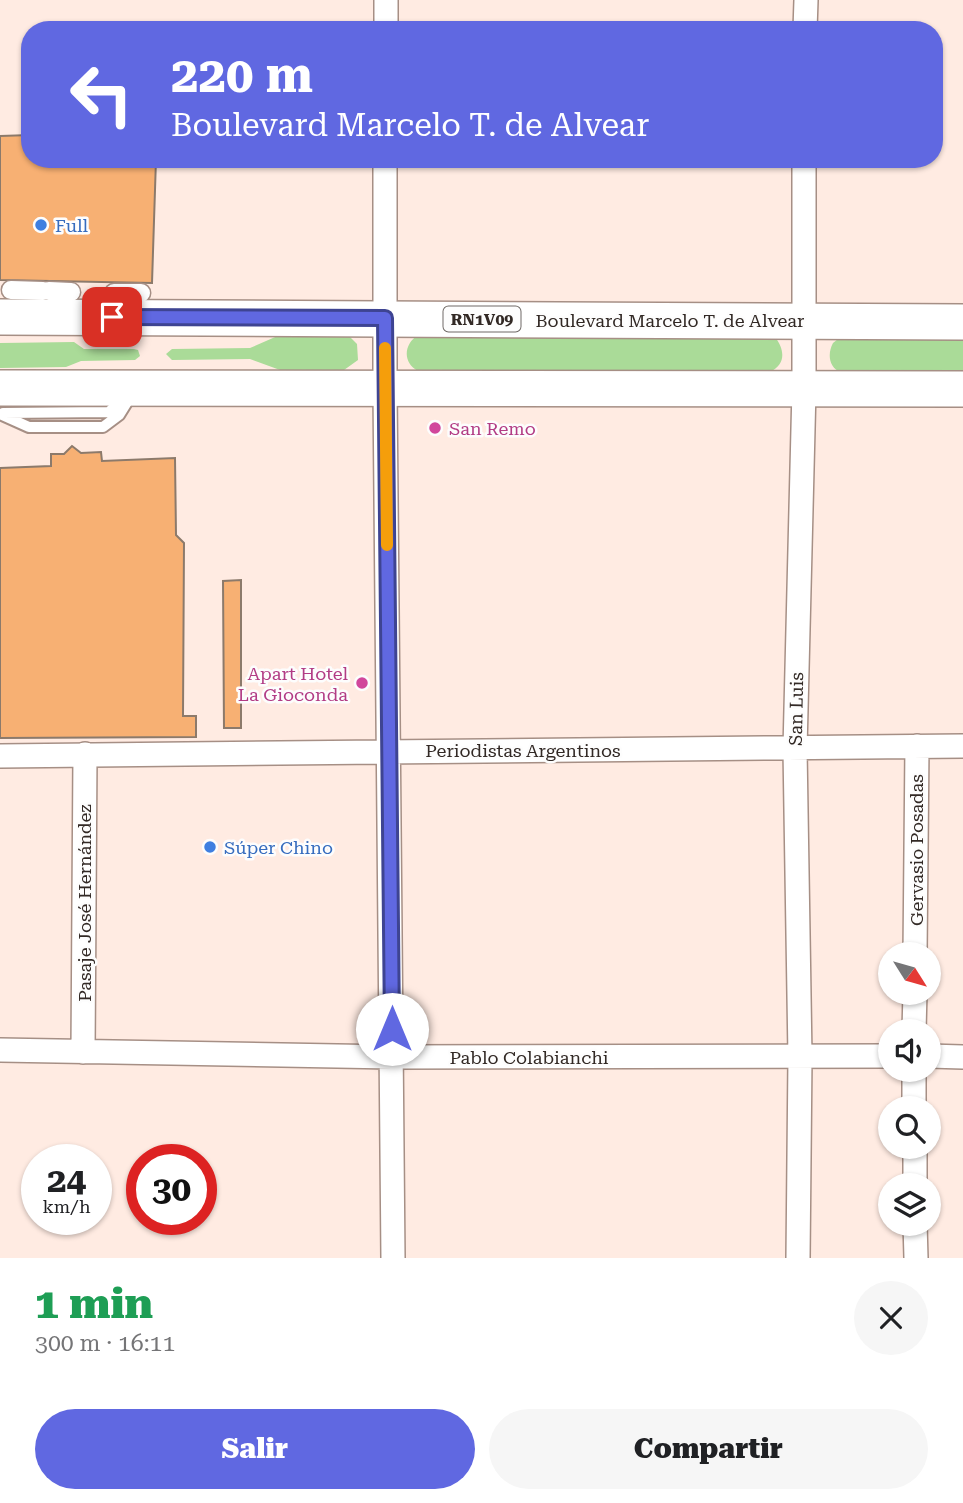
<!DOCTYPE html>
<html lang="es">
<head>
<meta charset="utf-8">
<style>
	body { margin:0; font-family:"Roboto Serif",serif; background:#f6f6f6; color:#202124; height:100vh; display:flex; flex-direction:column; font-size:26px; white-space:nowrap }
	* { box-sizing:border-box; margin:0 }
	p { font-size:23px; color:#757577 }
	.icon { flex:none; width:38px; height:38px; fill:none; stroke:currentColor; stroke-width:2; stroke-linecap:round; stroke-linejoin:round }
	.map { position:relative; height:1258px; overflow:hidden }
	.panel { display:flex; flex-direction:column; background:#fff; flex:1 }
	.panel>* { flex:none }
	.hud { position:absolute; left:21px; top:21px; width:922px; height:147px; border-radius:28px; box-shadow:0 2px 5px #0004; background:#6068e1; color:#fff; overflow:hidden }
	.needle { width:46px; rotate:127deg }
	.buttons { position:absolute; left:878px; top:942px; display:grid; gap:14px }
	.buttons a { display:grid; place-items:center; width:63px; height:63px; border-radius:50%; background:#fff; box-shadow:0 2px 5px #0004; font-size:35px }
	.speed { position:absolute; left:21px; top:1144px; display:flex; gap:14px; font-size:35px; font-weight:700; text-align:center }
	.speed>* { display:grid; place-content:center; width:91px; height:91px; border-radius:50%; background:#fff; box-shadow:0 2px 5px #0004; line-height:1 }
	.speed small { font-size:18px; font-weight:400 }
	.speed .limit { border:10px solid #d22; background:#fff; color:#111 }
	.pin { position:absolute; display:grid; place-items:center; width:60px; height:60px; color:#fff; margin:-30px; border-radius:14px; box-shadow:0 4px 10px #0006 }
	.me { position:absolute; width:77px; margin:-38px; rotate:0deg; stroke-linejoin:round; filter:drop-shadow(0 0 5px #0008) }
	.turn { display:flex; align-items:center; gap:24px; height:147px; padding:0 35px; font-size:32px }
	.turn .icon { width:91px; height:91px; stroke-width:2.5 }
	.turn b { display:block; font-size:49px; line-height:60px }
	.round { display:grid; place-items:center; flex:none; width:74px; height:74px; border-radius:37px; background:#f6f6f6 }
	.summary { display:flex; align-items:center; justify-content:space-between; height:119px; padding:0 35px }
	h1 { font-size:42px; font-weight:800; line-height:52px; color:#1e9e55 }
	.button { display:flex; gap:14px; margin-top:auto; padding:14px 35px }
	.button a { flex:1; height:80px; border-radius:42px; background:#6068e1; color:#fff; font-size:28px; font-weight:800; line-height:80px; text-align:center }
	.button a+a { background:#f6f6f6; color:#202124 }
	.map>svg:first-child { display:block }
	.green { fill:#aadb98 }
	.building { fill:#f7b073; stroke:#8c7a6b; stroke-width:2 }
	.lines { fill:none; stroke-linecap:round; stroke-linejoin:round }
	.service-casing { stroke:#a68f85; stroke-width:14 }
	.pedestrian-casing { stroke:#a68f85; stroke-width:21 }
	.minor-casing { stroke:#a68f85; stroke-width:26 }
	.primary-casing { stroke:#a68f85; stroke-width:38 }
	.service { stroke:#fff; stroke-width:10 }
	.pedestrian { stroke:#fff; stroke-width:18 }
	.minor { stroke:#fff; stroke-width:23 }
	.primary { stroke:#fff; stroke-width:35 }
	.route-casing { stroke:#3e4492; stroke-width:18 }
	.route { stroke:#6068e1; stroke-width:12 }
	.slow { stroke:#f59e0b; stroke-width:12 }
	.shop-dot { fill:#3f7fe0; stroke:#fdfdfd; stroke-width:2.5 }
	.hotel-dot { fill:#d1479c; stroke:#fdfdfd; stroke-width:2.5 }
	.labels { text-anchor:middle; dominant-baseline:central; stroke-width:5; stroke-linejoin:round; paint-order:stroke }
	.shield { fill:#fdfdfd; stroke:#6f6966; stroke-width:2 }
	.shield-label { font-size:16px; font-weight:bold; fill:#322925 }
	.shop-label { font-size:18px; fill:#366cbe; stroke:#fdfdfd; text-anchor:start }
	.street-label { font-size:18px; fill:#322925; stroke:#fdfdfd }
	.hotel-label { font-size:18px; fill:#b23c85; stroke:#fdfdfd; text-anchor:start }
</style>
</head>
<body>
<div class="map">
<svg width="963" height="1258" viewBox="0 0 963 1258">
	<rect width="100%" height="100%" fill="#ffebe2"/>
	<path class="green" d="M 282,334 L 349,336 L 357,344 L 358,360 L 344,370 L 280,370 L 250,359 L 172,360 L 166,354 L 172,349 L 250,348 Z
		M 418,335 L 775,337 C 785,350 786,364 770,372 L 418,371 C 402,362 404,344 418,335 Z
		M 843,335 L 963,336 L 963,373 L 841,372 C 829,368 827,354 833,343 Z
		M 74,342 L 84,349 L 134,349 L 138,350 L 140,356 L 135,360 L 81,361 L 66,367 L 0,368 L 0,343 Z"/>
	<path class="building" d="M 30,135 L 30,159 L 156,159 L 152,283 L 0,280 L 0,136 Z
		M 72,446 L 81,453 L 101,452 L 102,461 L 175,458 L 176,535 L 184,543 L 183,716 L 196,716 L 196,737 L 0,738 L 0,468 L 51,466 L 51,454 L 64,454 Z
		M 241,580 L 241,728 L 224,728 L 223,581 Z"/>
	<g class="lines">
		<g class="service-casing">
			<path id="service" d="M 3,413 L 109,412 L 125,397
				M 0,414 L 29,427 L 103,427 L 119,415 L 132,394"/>
		</g>
		<g class="pedestrian-casing">
			<path id="pedestrian" d="M 11,290 L 43,291
				M 49,291 L 71,292
				M 114,293 L 141,293"/>
		</g>
		<g class="minor-casing">
			<path id="minor" d="M 386,30 L 386,0
				M 805,30 L 806,0
				M 385,159 L 385,389 L 393,1258
				M 0,756 L 963,746
				M 915,954 L 917,746
				M 914,1031 L 915,992
				M 0,1050 L 392,1057 L 891,1056
				M 83,1052 L 85,754
				M 929,1056 L 963,1057
				M 914,1069 L 914,1108
				M 915,1146 L 915,1185
				M 915,1223 L 916,1258
				M 798,1258 L 800,1057 L 795,749 L 804,389 L 804,159"/>
		</g>
		<g class="primary-casing">
			<path id="primary" d="M 0,317 L 963,322
				M 0,388 L 963,389"/>
		</g>
		<use href="#service" class="service"/>
		<use href="#pedestrian" class="pedestrian"/>
		<use href="#minor" class="minor"/>
		<use href="#primary" class="primary"/>
	</g>
	<g class="lines">
		<g class="route-casing">
			<path id="route" d="M 112,317 L 385,318 L 392,1029"/>
		</g>
		<use href="#route" class="route"/>
		<path class="slow" d="M 385,348 L 387,545"/>
	</g>
	<g class="shop-dot">
		<circle cx="41" cy="225" r="7"/>
		<circle cx="210" cy="847" r="7"/>
	</g>
	<g class="hotel-dot">
		<circle cx="435" cy="428" r="7"/>
		<circle cx="362" cy="683" r="7"/>
	</g>
	<g class="labels">
		<rect class="shield" x="443.5" y="306.5" width="77" height="25" rx="5"/>
		<g class="shield-label">
			<text x="482" y="319">RN1V09</text>
		</g>
		<g class="shop-label">
			<text x="55" y="225">Full</text>
			<text x="224" y="847">Súper Chino</text>
		</g>
		<g class="street-label">
			<text x="670" y="320">Boulevard Marcelo T. de Alvear</text>
			<text transform="translate(796 709) rotate(-89)">San Luis</text>
			<text x="523" y="750">Periodistas Argentinos</text>
			<text transform="translate(916 850) rotate(-90)">Gervasio Posadas</text>
			<text transform="translate(84 903) rotate(-90)">Pasaje José Hernández</text>
			<text x="529" y="1057">Pablo Colabianchi</text>
		</g>
		<g class="hotel-label">
			<text x="449" y="428">San Remo</text>
			<text x="348" y="673" text-anchor="end">Apart Hotel<tspan x="348" dy="21">La Gioconda</tspan></text>
		</g>
	</g>
</svg>
<div class="buttons">
<a><svg class="needle" viewBox="-14 -14 28 28"><path d="M0-13l5 13h-10z" fill="#e53935"/><path d="M0 13l5-13h-10z" fill="#757577"/></svg></a>
<a><svg class="icon" aria-label="sound" viewBox="0 0 24 24"><path d="M4 9h4l5-4v14l-5-4H4zM17 9q2 3 0 6"/></svg></a>
<a><svg class="icon" aria-label="search" viewBox="0 0 24 24"><circle cx="10" cy="10" r="6"/><path d="M15 15l6 6"/></svg></a>
<a><svg class="icon" aria-label="layers" viewBox="0 0 24 24"><path d="M12 4l9 5-9 5-9-5zM3 14l9 5 9-5"/></svg></a>
</div>
<div class="speed"><div>24<small>km/h</small></div><div class="limit">30</div></div>
<div class="pin" style="left:112px;top:317px;background:#d93025"><svg class="icon" aria-label="arrive" viewBox="0 0 24 24"><path d="M6 21V4h12l-3 4 3 4H6"/></svg></div>
<svg class="me" style="left:392px;top:1029px" viewBox="-20 -20 40 40"><circle r="19" fill="#fff"/><path d="M0-13L10 11 0 6-10 11z" fill="#6068e1"/></svg>
<div class="hud">
<div class="turn"><svg class="icon" aria-label="left" viewBox="0 0 24 24"><path d="M17 20v-9H6M10 6l-5 5 5 5"/></svg><div><b>220 m</b>Boulevard Marcelo T. de Alvear</div></div>
</div>
</div>
<section class="panel">
<div class="summary"><div><h1>1 min</h1><p>300 m · 16:11</p></div><a class="round"><svg class="icon" aria-label="close" viewBox="0 0 24 24"><path d="M6 6l12 12M18 6L6 18"/></svg></a></div>
<div class="button"><a>Salir</a><a>Compartir</a></div>
</section>
</body>
</html>
